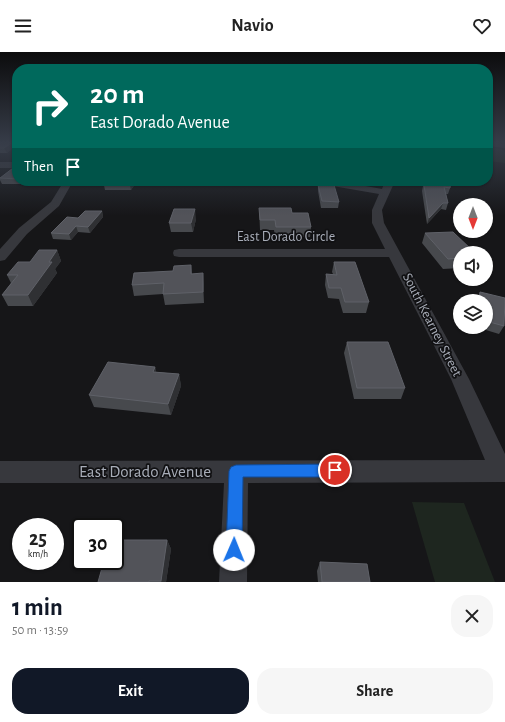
<!DOCTYPE html>
<html lang="en">
<head>
<meta charset="utf-8">
<style>
	body { margin:0; font-family:"Alegreya Sans",sans-serif; background:#f6f6f6; color:#222; height:100vh; display:flex; flex-direction:column; font-size:15px; white-space:nowrap }
	* { box-sizing:border-box; margin:0 }
	p { font-size:13px; color:#767676 }
	.icon { flex:none; width:22px; height:22px; fill:none; stroke:currentColor; stroke-width:2; stroke-linecap:round; stroke-linejoin:round }
	.map { position:relative; height:530px; overflow:hidden }
	.panel { display:flex; flex-direction:column; background:#fff; flex:1 }
	.panel>* { flex:none }
	.hud { position:absolute; left:12px; top:12px; width:481px; height:122px; border-radius:16px; box-shadow:0 1px 3px #0004; background:#00695c; color:#fff; overflow:hidden }
	.needle { width:26px; rotate:180deg }
	.fabs { position:absolute; left:453px; top:146px; display:grid; gap:8px }
	.fabs a { display:grid; place-items:center; width:40px; height:40px; border-radius:50%; background:#fff; box-shadow:0 1px 3px #0004; font-size:20px }
	.speed { position:absolute; left:12px; top:466px; display:flex; gap:8px; font-size:20px; font-weight:700; text-align:center }
	.speed>* { display:grid; place-content:center; width:52px; height:52px; border-radius:50%; background:#fff; box-shadow:0 1px 3px #0004; line-height:1 }
	.speed small { font-size:10px; font-weight:400 }
	.speed .limit { border:2px solid #111; border-radius:6px; background:#fff; color:#111 }
	.pin { position:absolute; display:grid; place-items:center; width:34px; height:34px; color:#fff; margin:-17px; border:2px solid #fff; border-radius:50%; box-shadow:0 1px 4px #0007 }
	.me { position:absolute; width:44px; margin:-22px; rotate:1deg; stroke-linejoin:round; filter:drop-shadow(0 0 3px #0008) }
	.turn { display:flex; align-items:center; gap:14px; height:84px; padding:0 12px; font-size:18px }
	.turn .icon { width:52px; height:52px; stroke-width:2.5 }
	.turn b { display:block; font-size:28px; line-height:34px }
	.then { display:flex; align-items:center; height:38px; padding:0 12px; background:#0003; gap:8px; font-size:15px }
	.round { display:grid; place-items:center; flex:none; width:42px; height:42px; border-radius:16px; background:#f6f6f6 }
	.summary { display:flex; align-items:center; justify-content:space-between; height:68px; padding:0 12px }
	h1 { font-size:24px; font-weight:700; line-height:30px; color:#111827 }
	.action { display:flex; gap:8px; margin-top:auto; padding:8px 12px }
	.action a { flex:1; height:46px; border-radius:16px; background:#111827; color:#fff; font-size:16px; font-weight:700; line-height:46px; text-align:center }
	.action a+a { background:#f6f6f6; color:#222 }
	header { display:flex; justify-content:space-between; align-items:center; height:52px; padding:0 12px; background:#fff; font-size:18px; font-weight:700 }
	.map>svg:first-child { display:block }
	.green { fill:#1e261f }
	.lines { fill:none; stroke-linecap:round; stroke-linejoin:round }
	.minor { fill:#37383d; fill-rule:evenodd }
	.wall { fill:#47494d }
	.shaded-wall { fill:#2f3033 }
	.building { fill:#525359; stroke:#5f6168 }
	.route { fill:#1a73e8; stroke:#114b97 }
	.labels { text-anchor:middle; dominant-baseline:central; stroke-width:3.5; stroke-linejoin:round; paint-order:stroke }
	.street-label { font-size:14px; fill:#a8adb8; stroke:#111113 }
	.near-street-label { font-size:17px; fill:#a8adb8; stroke:#111113 }
</style>
</head>
<body>
<header><svg class="icon" aria-label="menu" viewBox="0 0 24 24"><path d="M4 6h16M4 12h16M4 18h16"/></svg>Navio<svg class="icon" aria-label="heart" viewBox="0 0 24 24"><path d="M12 20l-8-8c-3-5 5-10 8-4 3-6 11-1 8 4z"/></svg></header>
<div class="map">
<svg width="505" height="530" viewBox="0 0 505 530">
	<rect width="100%" height="100%" fill="#161618"/>
	<path class="green" d="M 488,95 L 502,97 L 505,101 L 505,111 L 488,109 Z
		M 412,450 L 464,451 L 495,530 L 435,530 Z"/>
	<g class="lines">
		<path class="minor" d="M 488,90 L 505,92 L 505,96 L 488,94 Z
			M 0,110 L 17,110 L 17,116 L 0,116 Z
			M 64,129 L 70,129 L 72,131 L 59,154 L 27,182 L 5,208 L 0,209 L 0,197 L 19,176 L 51,150 Z
			M 316,129 L 338,129 L 382,137 L 385,129 L 395,129 L 382,158 L 384,171 L 469,327 L 505,402 L 505,430 L 248,431 L 247,530 L 219,530 L 224,431 L 0,431 L 0,409 L 485,408 L 451,327 L 389,205 L 179,205 L 174,204 L 173,201 L 174,198 L 179,197 L 385,197 L 372,171 L 372,158 L 379,142 L 321,132 Z"/>
	</g>
	<path class="wall" d="M 0,90 L 17,90 L 7,101 L 0,101 Z
		M 17,113 L 17,129 L 24,129 L 21,132 L 2,132 L 0,128 L 0,126 Z
		M 103,129 L 137,129 L 131,138 L 105,138 Z
		M 424,129 L 451,129 L 450,136 L 448,142 L 446,142 L 448,151 L 446,158 L 441,157 L 427,172 L 422,139 Z
		M 318,133 L 339,150 L 338,156 L 321,156 L 318,139 Z
		M 259,156 L 292,161 L 311,175 L 310,185 L 275,185 L 274,178 L 260,178 Z
		M 102,159 L 103,165 L 90,181 L 78,180 L 71,188 L 53,187 L 51,181 L 78,166 Z
		M 196,167 L 193,180 L 171,180 L 169,171 Z
		M 425,181 L 474,200 L 473,201 L 460,201 L 460,216 L 443,217 L 422,191 Z
		M 57,198 L 61,209 L 55,217 L 57,221 L 33,254 L 8,254 L 2,243 L 11,231 L 7,223 L 30,210 Z
		M 334,210 L 369,250 L 366,261 L 343,261 L 339,247 L 328,246 L 325,233 L 326,222 L 333,222 L 332,220 Z
		M 191,213 L 192,222 L 204,232 L 204,251 L 165,253 L 163,242 L 134,244 L 132,233 Z
		M 480,240 L 504,274 L 499,282 L 476,275 L 486,275 L 486,249 L 476,249 Z
		M 347,290 L 405,336 L 401,347 L 354,347 L 344,301 Z
		M 155,315 L 156,320 L 179,322 L 181,334 L 171,363 L 94,355 L 89,343 Z
		M 167,488 L 171,497 L 166,530 L 98,530 Z
		M 320,510 L 370,530 L 318,530 L 317,519 Z"/>
	<path class="shaded-wall" d="M 13,90 L 17,90 L 17,93 L 7,101 L 4,96 Z
		M 19,129 L 24,129 L 21,132 Z
		M 129,129 L 137,129 L 131,138 Z
		M 443,151 L 441,157 L 427,172 L 429,166 Z
		M 195,157 L 196,167 L 193,180 L 191,171 Z
		M 102,159 L 103,165 L 90,181 L 88,175 Z
		M 76,174 L 78,180 L 71,188 L 69,182 Z
		M 57,198 L 61,209 L 55,217 L 57,221 L 33,254 L 28,243 L 49,210 Z
		M 203,221 L 204,232 L 204,251 L 203,240 Z
		M 155,315 L 158,326 L 153,320 Z
		M 179,322 L 181,334 L 171,363 L 168,352 Z
		M 167,488 L 171,497 L 166,530 L 162,530 L 161,529 Z"/>
	<path class="building" d="M 0,90 L 13,90 L 4,96 L 0,96 Z
		M 17,113 L 17,127 L 0,126 Z
		M 425,129 L 451,129 L 450,136 L 444,135 L 448,151 L 443,151 L 429,166 L 424,133 Z
		M 318,133 L 334,133 L 339,150 L 322,149 Z
		M 259,156 L 291,156 L 292,161 L 308,161 L 311,175 L 276,175 L 275,168 L 260,168 Z
		M 174,157 L 195,157 L 191,171 L 169,171 Z
		M 85,159 L 102,159 L 88,175 L 76,174 L 69,182 L 51,181 L 67,165 L 78,166 Z
		M 453,180 L 474,200 L 460,201 L 460,206 L 448,207 L 425,181 Z
		M 39,198 L 57,198 L 49,210 L 52,210 L 28,243 L 2,243 L 18,223 L 7,223 L 18,210 L 30,210 Z
		M 334,210 L 355,210 L 369,250 L 345,250 L 341,236 L 329,236 L 326,222 L 337,223 Z
		M 191,213 L 191,222 L 203,221 L 203,240 L 163,242 L 164,231 L 132,233 L 134,221 L 173,219 L 174,214 Z
		M 480,240 L 505,246 L 504,274 L 486,269 L 486,249 L 479,249 Z
		M 347,290 L 388,290 L 405,336 L 357,336 Z
		M 108,310 L 155,315 L 153,320 L 179,322 L 168,352 L 89,343 Z
		M 115,488 L 167,488 L 161,529 L 149,529 L 149,530 L 98,530 L 104,509 L 115,509 Z
		M 320,510 L 367,512 L 370,530 L 322,530 Z"/>
	<linearGradient id="sky" x2="0" y2="1"><stop stop-color="#0c0c0d"/><stop offset="0.55" stop-color="#363c48"/><stop offset="1" stop-color="#363c48" stop-opacity="0"/></linearGradient>
	<rect width="505" height="164" fill="url(#sky)"/>
	<path class="route" d="M 335,412 L 340,414 L 342,418 L 340,423 L 335,425 L 243,425 L 242,498 L 240,504 L 234,506 L 229,504 L 226,498 L 229,419 L 231,415 L 236,413 Z"/>
	<g class="labels">
		<g class="street-label">
			<text x="286" y="185">East Dorado Circle</text>
			<text transform="translate(432 273) rotate(63)">South Kearney Street</text>
		</g>
		<g class="near-street-label">
			<text x="145" y="419">East Dorado Avenue</text>
		</g>
	</g>
</svg>
<div class="fabs">
<a><svg class="needle" viewBox="-14 -14 28 28"><path d="M0-13l5 13h-10z" fill="#e53935"/><path d="M0 13l5-13h-10z" fill="#767676"/></svg></a>
<a><svg class="icon" aria-label="sound" viewBox="0 0 24 24"><path d="M4 9h4l5-4v14l-5-4H4zM17 9q2 3 0 6"/></svg></a>
<a><svg class="icon" aria-label="layers" viewBox="0 0 24 24"><path d="M12 4l9 5-9 5-9-5zM3 14l9 5 9-5"/></svg></a>
</div>
<div class="speed"><div>25<small>km/h</small></div><div class="limit">30</div></div>
<div class="pin" style="left:335px;top:418px;background:#d93025"><svg class="icon" aria-label="arrive" viewBox="0 0 24 24"><path d="M6 21V4h12l-3 4 3 4H6"/></svg></div>
<svg class="me" style="left:234px;top:498px" viewBox="-20 -20 40 40"><circle r="19" fill="#fff"/><path d="M0-13L10 11 0 6-10 11z" fill="#1a73e8"/></svg>
<div class="hud">
<div class="turn"><svg class="icon" aria-label="right" viewBox="0 0 24 24"><path d="M7 20v-9h11M14 6l5 5-5 5"/></svg><div><b>20 m</b>East Dorado Avenue</div></div>
<div class="then">Then<svg class="icon" aria-label="arrive" viewBox="0 0 24 24"><path d="M6 21V4h12l-3 4 3 4H6"/></svg></div>
</div>
</div>
<section class="panel">
<div class="summary"><div><h1>1 min</h1><p>50 m · 13:59</p></div><a class="round"><svg class="icon" aria-label="close" viewBox="0 0 24 24"><path d="M6 6l12 12M18 6L6 18"/></svg></a></div>
<div class="action"><a>Exit</a><a>Share</a></div>
</section>
</body>
</html>
